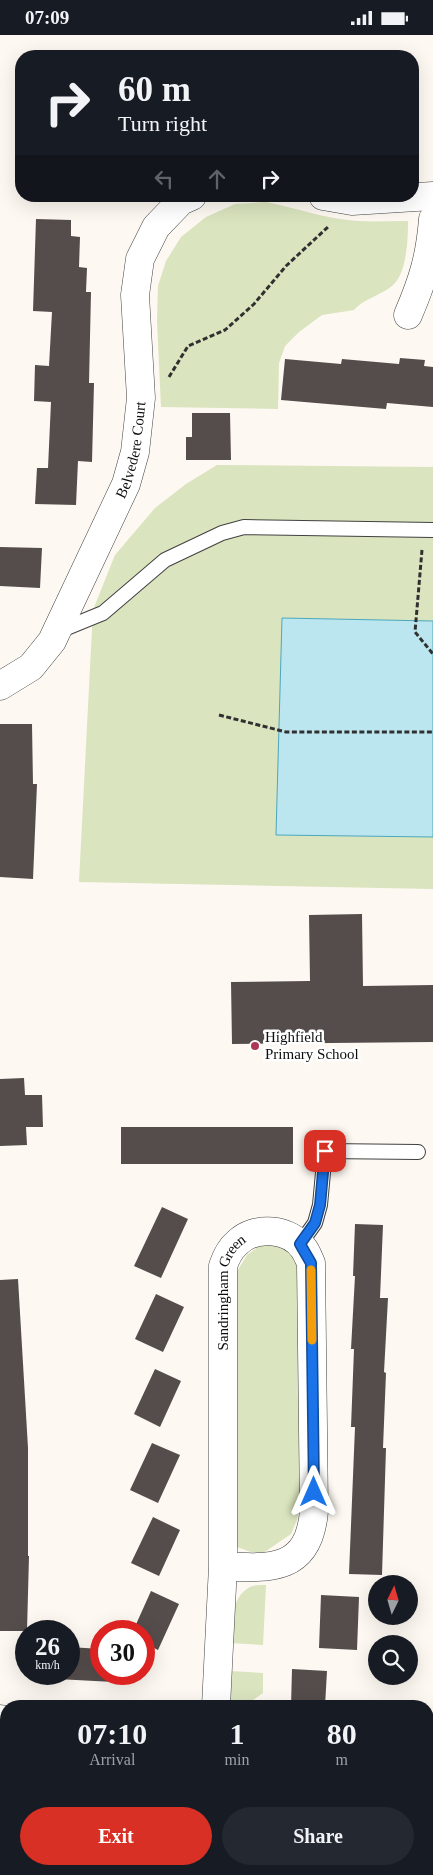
<!DOCTYPE html>
<html lang="en">
<head>
<meta charset="utf-8">
<style>
	body { margin:0; font-family:Georgia,serif; background:#242831; color:#f1f3f6; height:100vh; display:flex; flex-direction:column; font-size:19px; white-space:nowrap }
	* { box-sizing:border-box; margin:0 }
	p { font-size:16px; color:#9ea1a6 }
	.icon { flex:none; width:28px; height:28px; fill:none; stroke:currentColor; stroke-width:2; stroke-linecap:round; stroke-linejoin:round }
	.map { position:relative; flex:1; overflow:hidden }
	.details { position:absolute; left:0px; top:1665px; width:434px; height:175px; display:flex; flex-direction:column; background:#171b24; border-radius:20px 20px 0 0; box-shadow:0 5px 20px #0002 }
	.details>* { flex:none }
	.banner { position:absolute; left:15px; top:15px; width:404px; height:152px; border-radius:20px; box-shadow:0 5px 20px #0002; background:#171b24; color:#f1f3f6; overflow:hidden }
	.needle { width:32px; rotate:5deg }
	.controls { position:absolute; left:368px; top:1540px; display:grid; gap:10px }
	.controls a { display:grid; place-items:center; width:50px; height:50px; border-radius:50%; background:#171b24; box-shadow:0 5px 20px #0002; font-size:25px }
	.speed { position:absolute; left:15px; top:1585px; display:flex; gap:10px; font-size:25px; font-weight:700; text-align:center }
	.speed>* { display:grid; place-content:center; width:65px; height:65px; border-radius:50%; background:#171b24; box-shadow:0 5px 20px #0002; line-height:1 }
	.speed small { font-size:12px; font-weight:400 }
	.speed .limit { border:8px solid #d22; background:#fff; color:#111 }
	.pin { position:absolute; display:grid; place-items:center; width:42px; height:42px; color:#fff; margin:-21px; border-radius:10px; box-shadow:0 2px 8px #0006 }
	.me { position:absolute; width:55px; margin:-28px; rotate:0deg; stroke-linejoin:round; filter:drop-shadow(0 0 4px #0008) }
	.turn { display:flex; align-items:center; gap:18px; height:105px; padding:0 20px; font-size:22px }
	.turn .icon { width:65px; height:65px; stroke-width:2.5 }
	.turn b { display:block; font-size:35px; line-height:42px }
	.lanes { display:flex; align-items:center; height:48px; padding:0 20px; background:#0003; justify-content:center; gap:25px; direction:ltr }
	.lanes .off { opacity:.35 }
	.eta { display:flex; justify-content:space-evenly; align-items:center; height:85px; text-align:center }
	.eta b { font-size:30px; font-weight:600; line-height:35px }
	.button { display:flex; gap:10px; margin-top:auto; padding:10px 20px }
	.button a { flex:1; height:58px; border-radius:30px; background:#d93025; color:#fff; font-size:20px; font-weight:600; line-height:58px; text-align:center }
	.button a+a { background:#242831; color:#f1f3f6 }
	.status { display:flex; justify-content:space-between; align-items:center; height:35px; padding:0 25px; background:#171b24; direction:ltr }
	.status svg { height:14px; fill:currentColor }
	.map>svg:first-child { display:block }
	.green { fill:#dae4be }
	.water { fill:#bbe6ef; stroke:#4ca7bd }
	.building { fill:#554d4c }
	.lines { fill:none; stroke-linecap:round; stroke-linejoin:round }
	.service-casing { stroke:#414141; stroke-width:16 }
	.minor-casing { stroke:#414141; stroke-width:29 }
	.path { stroke:#303030; stroke-width:3; stroke-dasharray:5 2.5; stroke-linecap:butt }
	.service { stroke:#fff; stroke-width:14 }
	.minor { stroke:#fff; stroke-width:28 }
	.route-casing { stroke:#114b97; stroke-width:12 }
	.route { stroke:#1a73e8; stroke-width:9 }
	.slow { stroke:#f59e0b; stroke-width:9 }
	.poi-dot { fill:#ad3755; stroke:#fff; stroke-width:2 }
	.labels { text-anchor:middle; dominant-baseline:central; stroke-width:5; stroke-linejoin:round; paint-order:stroke }
	.street-label { font-size:15px; fill:#0e0e0e; stroke:#fff }
	.poi-label { font-size:15px; fill:#0e0e0e; stroke:#fff; text-anchor:start }
</style>
</head>
<body>
<div class="status"><b>07:09</b><svg viewBox="0 0 49 12"><path d="M0 12V9h3v3zM5 12V6h3v6zM10 12V3h3v9zM15 12V0h3v12zM26 1h20v11H26zM47 4h2v5h-2z"/></svg></div>
<div class="map">
<svg width="433" height="1840" viewBox="0 0 433 1840">
	<rect width="100%" height="100%" fill="#fdf8f1"/>
	<path class="green" d="M 266,167 C 296,173 326,184 357,186 C 374,187 391,186 408,186 C 408,203 407,238 393,250 C 381,261 364,263 354,275 L 322,280 L 299,297 L 285,311 L 279,328 L 278,374 L 161,372 L 157,286 L 158,251 L 166,226 L 181,202 L 206,182 L 235,169 Z
		M 217,430 L 433,432 L 433,854 L 79,847 L 93,575 L 115,520 L 155,473 L 186,449 Z
		M 261,1210 C 275,1210 294,1212 299,1227 C 300,1231 301,1237 302,1242 L 300,1465 L 297,1485 L 291,1499 L 263,1518 L 251,1517 L 237,1512 L 234,1498 L 233,1243 L 247,1220 Z
		M 266,1550 L 263,1610 L 230,1608 C 232,1589 230,1563 250,1552 C 254,1550 261,1550 266,1550 Z
		M 230,1636 L 263,1638 L 263,1658 L 245,1671 L 228,1671 Z
		M 283,1834 L 318,1834 L 321,1840 L 286,1840 Z"/>
	<path class="water" d="M 282,583 L 433,586 L 433,802 L 276,800 Z"/>
	<path class="building" d="M 36,184 L 71,185 L 71,201 L 80,202 L 79,232 L 87,233 L 86,257 L 91,257 L 89,348 L 94,348 L 92,427 L 78,426 L 76,470 L 35,469 L 37,433 L 48,433 L 51,367 L 34,366 L 35,330 L 49,331 L 52,277 L 33,276 Z
		M 400,323 L 425,325 L 424,331 L 433,332 L 433,372 L 387,368 L 386,374 L 281,365 L 285,324 L 341,329 L 342,324 L 399,329 Z
		M 192,378 L 230,378 L 231,425 L 186,425 L 186,402 L 192,402 Z
		M 0,512 L 42,513 L 40,553 L 0,551 Z
		M 0,689 L 32,689 L 33,749 L 37,749 L 33,844 L 0,842 Z
		M 362,879 L 363,951 L 433,950 L 433,1007 L 232,1009 L 231,947 L 310,946 L 309,880 Z
		M 24,1043 L 25,1060 L 42,1060 L 43,1092 L 26,1092 L 27,1110 L 0,1111 L 0,1044 Z
		M 121,1092 L 293,1092 L 293,1129 L 121,1129 Z
		M 162,1172 L 188,1184 L 161,1243 L 134,1231 Z
		M 355,1189 L 383,1190 L 380,1263 L 388,1263 L 384,1337 L 386,1338 L 383,1413 L 386,1413 L 382,1540 L 349,1539 L 355,1392 L 351,1392 L 354,1314 L 351,1314 L 355,1241 L 353,1241 Z
		M 18,1244 L 28,1413 L 28,1521 L 29,1521 L 27,1596 L 0,1596 L 0,1245 Z
		M 156,1259 L 184,1272 L 163,1317 L 135,1304 Z
		M 155,1334 L 181,1346 L 160,1392 L 134,1379 Z
		M 152,1408 L 180,1420 L 158,1468 L 130,1455 Z
		M 153,1482 L 180,1495 L 159,1541 L 131,1528 Z
		M 151,1556 L 179,1569 L 158,1615 L 144,1608 L 144,1596 L 133,1596 Z
		M 321,1560 L 359,1562 L 357,1615 L 319,1613 Z
		M 69,1612 L 101,1614 L 101,1639 L 115,1639 L 114,1647 L 57,1644 L 57,1639 L 69,1639 Z
		M 292,1634 L 327,1636 L 325,1671 L 291,1671 Z"/>
	<g class="lines">
		<g class="service-casing">
			<path id="service" d="M 59,596 L 103,578 L 165,525 L 222,498 L 244,492 L 433,495
				M 300,1209 L 315,1188 L 320,1170 L 325,1116 L 418,1117"/>
		</g>
		<g class="minor-casing">
			<g id="minor">
				<path d="M 323,161 L 352,166 L 433,161"/>
				<path d="M 408,280 C 423,245 430,222 433,184"/>
				<path id="s1" d="M 0,651 L 31,632 L 52,606 L 126,449 L 135,417 L 141,363 L 135,260 L 140,224 L 156,192 L 181,166 L 192,161"/>
				<path id="s2" d="M 216,1671 L 223,1531 L 223,1231 C 226,1222 230,1214 237,1208 C 255,1190 290,1193 304,1214 C 307,1218 309,1224 311,1228 L 314,1476 C 309,1536 271,1534 223,1531"/>
				<path d="M 0,1684 L 6,1685"/>
				<path d="M 264,1834 L 267,1840"/>
			</g>
		</g>
		<path class="path" d="M 169,342 L 188,311 L 225,295 L 254,269 L 286,231 L 329,191
			M 422,515 L 415,597 L 433,619
			M 219,680 L 286,697 L 433,697"/>
		<use href="#service" class="service"/>
		<use href="#minor" class="minor"/>
	</g>
	<g class="lines">
		<g class="route-casing">
			<path id="route" d="M 314,1457 L 311,1228 L 300,1209 L 315,1188 L 320,1170 L 325,1116"/>
		</g>
		<use href="#route" class="route"/>
		<path class="slow" d="M 311,1235 L 312,1305"/>
	</g>
	<circle class="poi-dot" cx="255" cy="1011" r="5"/>
	<g class="labels">
		<g class="street-label">
			<text stroke="none"><textPath href="#s1" startOffset="278">Belvedere Court</textPath></text>
			<text stroke="none"><textPath href="#s2" startOffset="416">Sandringham Green</textPath></text>
		</g>
		<g class="poi-label">
			<text x="265" y="1002">Highfield<tspan x="265" dy="17">Primary School</tspan></text>
		</g>
	</g>
</svg>
<div class="controls">
<a><svg class="needle" viewBox="-14 -14 28 28"><path d="M0-13l5 13h-10z" fill="#e53935"/><path d="M0 13l5-13h-10z" fill="#9ea1a6"/></svg></a>
<a><svg class="icon" aria-label="search" viewBox="0 0 24 24"><circle cx="10" cy="10" r="6"/><path d="M15 15l6 6"/></svg></a>
</div>
<div class="speed"><div>26<small>km/h</small></div><div class="limit">30</div></div>
<div class="pin" style="left:325px;top:1116px;background:#d93025"><svg class="icon" aria-label="arrive" viewBox="0 0 24 24"><path d="M6 21V4h12l-3 4 3 4H6"/></svg></div>
<svg class="me" style="left:314px;top:1457px" viewBox="-20 -20 40 40"><path d="M0-17L14 15 0 8-14 15z" fill="#1a73e8" stroke="#fff" stroke-width="4"/></svg>
<div class="banner">
<div class="turn"><svg class="icon" aria-label="right" viewBox="0 0 24 24"><path d="M7 20v-9h11M14 6l5 5-5 5"/></svg><div><b>60 m</b>Turn right</div></div>
<div class="lanes"><svg class="icon off" aria-label="left" viewBox="0 0 24 24"><path d="M17 20v-9H6M10 6l-5 5 5 5"/></svg><svg class="icon off" aria-label="ahead" viewBox="0 0 24 24"><path d="M12 20V5M6 11l6-6 6 6"/></svg><svg class="icon" aria-label="right" viewBox="0 0 24 24"><path d="M7 20v-9h11M14 6l5 5-5 5"/></svg></div>
</div>
<section class="details">
<div class="eta">
<div><b>07:10</b><p>Arrival</p></div>
<div><b>1</b><p>min</p></div>
<div><b>80</b><p>m</p></div>
</div>
<div class="button"><a>Exit</a><a>Share</a></div>
</section>
</div>
</body>
</html>
